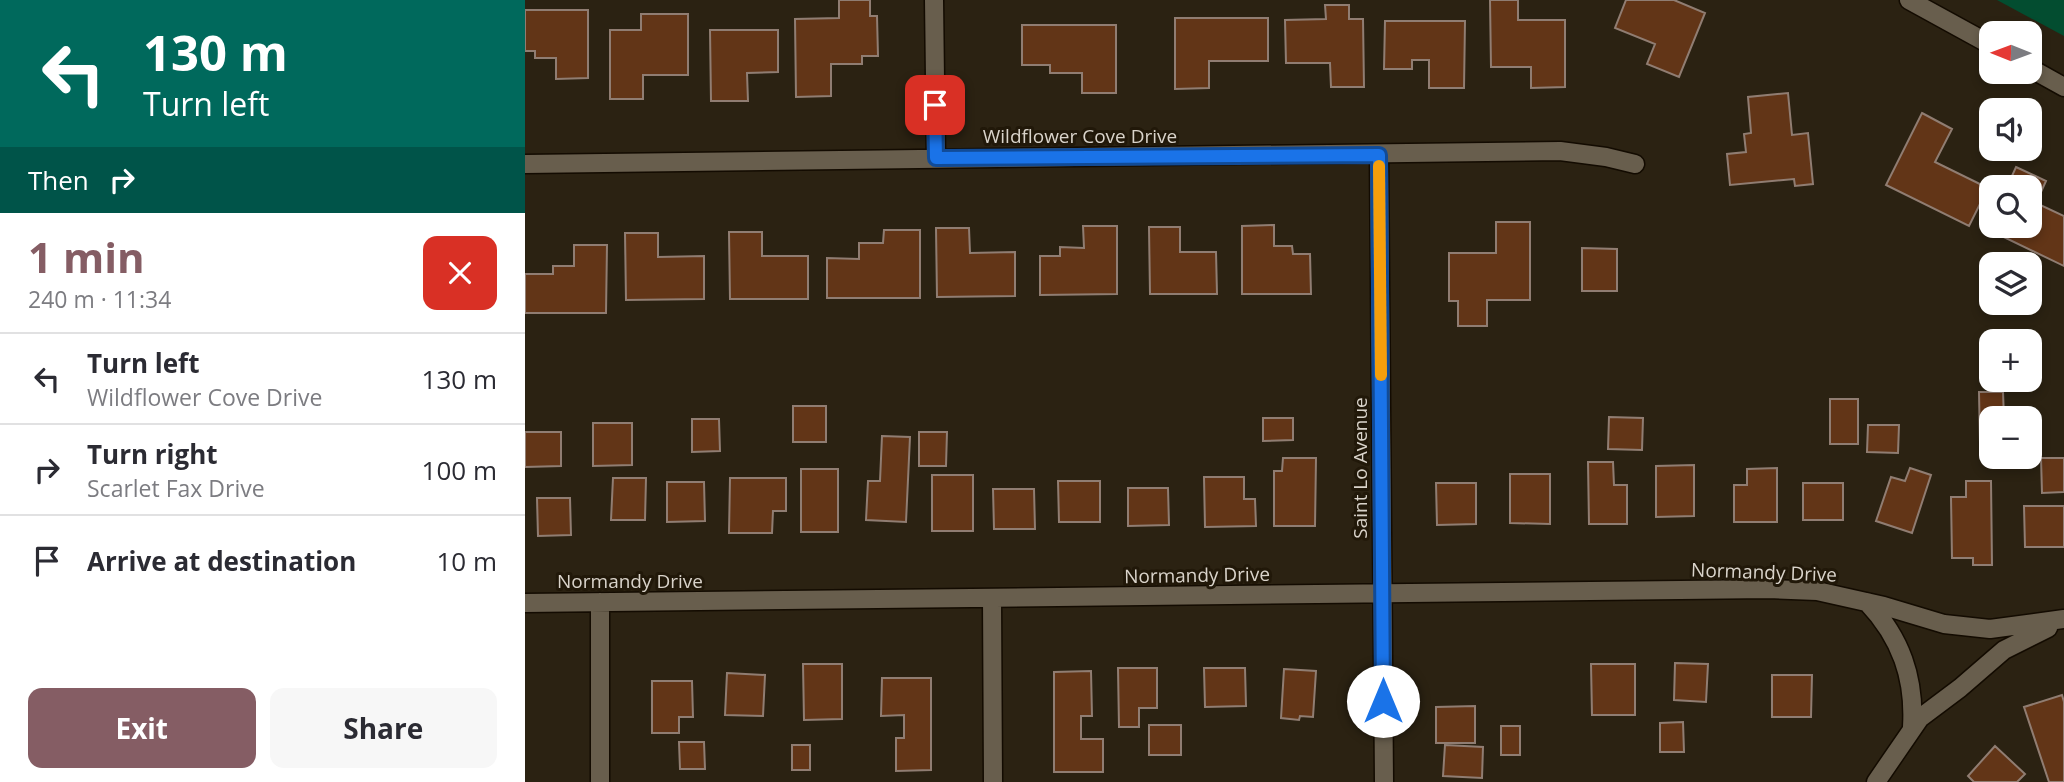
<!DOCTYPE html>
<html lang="en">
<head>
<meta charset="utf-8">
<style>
	body { margin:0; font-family:"Open Sans",sans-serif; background:#f7f7f7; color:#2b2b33; height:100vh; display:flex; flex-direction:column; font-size:26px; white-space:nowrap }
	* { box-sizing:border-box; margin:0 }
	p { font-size:23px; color:#7c7c81 }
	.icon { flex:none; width:38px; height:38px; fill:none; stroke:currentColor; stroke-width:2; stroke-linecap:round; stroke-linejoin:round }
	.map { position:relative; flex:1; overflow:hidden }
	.sheet { display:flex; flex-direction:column; background:#fff; width:525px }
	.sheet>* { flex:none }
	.banner { background:#00695c; color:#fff; overflow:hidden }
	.needle { width:46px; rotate:271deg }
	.tools { position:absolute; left:1454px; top:21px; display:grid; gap:14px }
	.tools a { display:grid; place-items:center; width:63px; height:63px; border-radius:14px; background:#fff; box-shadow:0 4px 10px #0003; font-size:35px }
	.pin { position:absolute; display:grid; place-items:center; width:60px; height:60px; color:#fff; margin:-30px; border-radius:14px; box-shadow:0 4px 10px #0006 }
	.me { position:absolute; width:77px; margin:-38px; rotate:0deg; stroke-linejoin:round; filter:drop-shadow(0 0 5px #0008) }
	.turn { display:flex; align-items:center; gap:24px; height:147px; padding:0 28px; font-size:32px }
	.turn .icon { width:91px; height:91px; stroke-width:2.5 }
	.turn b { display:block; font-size:49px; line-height:60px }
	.then { display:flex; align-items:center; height:66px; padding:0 28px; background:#0003; gap:14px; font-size:26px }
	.round { display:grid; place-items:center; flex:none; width:74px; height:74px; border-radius:14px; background:#f7f7f7 }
	.headline { display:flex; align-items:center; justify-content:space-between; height:119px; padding:0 28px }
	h1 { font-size:42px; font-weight:700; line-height:52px; color:#855d64 }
	.primary-button { display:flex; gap:14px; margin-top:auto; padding:14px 28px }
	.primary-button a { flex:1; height:80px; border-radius:14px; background:#855d64; color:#fff; font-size:28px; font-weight:700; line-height:80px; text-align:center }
	.primary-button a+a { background:#f7f7f7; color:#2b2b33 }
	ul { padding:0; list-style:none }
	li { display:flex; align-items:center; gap:21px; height:91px; padding:0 28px; border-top:2px solid #e1e1e2 }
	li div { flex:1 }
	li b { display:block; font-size:26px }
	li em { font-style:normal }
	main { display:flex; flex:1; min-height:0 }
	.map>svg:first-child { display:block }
	.green { fill:#034d30 }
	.building { fill:#623517; stroke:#907d72; stroke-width:2 }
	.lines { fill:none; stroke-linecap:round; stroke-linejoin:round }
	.minor-casing { stroke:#130b01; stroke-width:21 }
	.minor { stroke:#685e4d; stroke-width:18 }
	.route-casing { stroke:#114b97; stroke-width:18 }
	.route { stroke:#1a73e8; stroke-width:12 }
	.slow { stroke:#f59e0b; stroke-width:12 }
	.labels { text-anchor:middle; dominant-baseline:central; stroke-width:6; stroke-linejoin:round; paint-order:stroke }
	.street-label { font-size:19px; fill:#d9d3ca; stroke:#211809 }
</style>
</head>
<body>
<main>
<section class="sheet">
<div class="banner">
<div class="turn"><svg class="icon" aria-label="left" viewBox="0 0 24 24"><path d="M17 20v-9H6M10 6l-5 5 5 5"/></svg><div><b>130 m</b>Turn left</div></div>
<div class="then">Then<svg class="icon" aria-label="right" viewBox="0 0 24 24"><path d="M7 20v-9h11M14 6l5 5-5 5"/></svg></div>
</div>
<div class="headline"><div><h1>1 min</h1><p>240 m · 11:34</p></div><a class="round" style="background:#d93025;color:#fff"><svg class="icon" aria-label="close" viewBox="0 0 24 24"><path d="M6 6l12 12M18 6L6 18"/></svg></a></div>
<ul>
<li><svg class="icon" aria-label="left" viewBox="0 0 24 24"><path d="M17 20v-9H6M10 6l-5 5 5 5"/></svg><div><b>Turn left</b><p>Wildflower Cove Drive</p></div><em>130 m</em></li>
<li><svg class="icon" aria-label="right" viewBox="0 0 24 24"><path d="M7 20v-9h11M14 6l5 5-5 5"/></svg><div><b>Turn right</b><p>Scarlet Fax Drive</p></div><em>100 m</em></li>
<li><svg class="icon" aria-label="arrive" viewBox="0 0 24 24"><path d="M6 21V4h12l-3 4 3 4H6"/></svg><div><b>Arrive at destination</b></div><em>10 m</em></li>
</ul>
<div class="primary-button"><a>Exit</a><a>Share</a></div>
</section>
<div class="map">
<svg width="1539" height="782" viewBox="0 0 1539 782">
	<rect width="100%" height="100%" fill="#2b2212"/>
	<path class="green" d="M 1472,0 L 1539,0 L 1539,36 Z"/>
	<path class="building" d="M 314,0 L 345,0 L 345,16 L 352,16 L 353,56 L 337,56 L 337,64 L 306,64 L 306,96 L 271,97 L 270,19 L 314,18 Z
		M 965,0 L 993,0 L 993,20 L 1040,20 L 1040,87 L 1006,88 L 1006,67 L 966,67 Z
		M 1101,0 L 1149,0 L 1180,13 L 1154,77 L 1122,64 L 1130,44 L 1090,28 Z
		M 800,5 L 824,5 L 824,19 L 838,19 L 839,87 L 806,87 L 805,63 L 761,63 L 760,20 L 801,19 Z
		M 0,10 L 63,10 L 63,78 L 31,79 L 31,58 L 10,58 L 10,51 L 0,51 Z
		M 116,14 L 163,14 L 163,75 L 118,75 L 118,99 L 85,99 L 85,30 L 116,30 Z
		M 650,18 L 743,18 L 743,61 L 684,61 L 684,88 L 650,89 Z
		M 860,21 L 940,21 L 939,88 L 904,88 L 904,60 L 887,60 L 887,69 L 859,69 Z
		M 497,25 L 591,25 L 591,93 L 557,93 L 557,73 L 525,73 L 525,65 L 497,65 Z
		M 185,30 L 253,30 L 253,72 L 222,73 L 223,101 L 186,101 Z
		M 1263,93 L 1267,135 L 1283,133 L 1288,184 L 1270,186 L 1269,179 L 1205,185 L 1202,154 L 1221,152 L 1219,134 L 1226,133 L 1223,97 Z
		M 1397,113 L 1427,129 L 1410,162 L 1463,188 L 1444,226 L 1361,185 Z
		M 1491,167 L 1521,181 L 1511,203 L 1539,216 L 1539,266 L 1462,229 L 1466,220 L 1466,226 L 1505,226 L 1505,187 L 1482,187 Z
		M 971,222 L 1005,222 L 1005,300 L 962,300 L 962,326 L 933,326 L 933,301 L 924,301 L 924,253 L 971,253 Z
		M 749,225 L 749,246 L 767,246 L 768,254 L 785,254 L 786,294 L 717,294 L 717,226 Z
		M 558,226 L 592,226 L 592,294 L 515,295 L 515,256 L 535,256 L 535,247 L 559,248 Z
		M 624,227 L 655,227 L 655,252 L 691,252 L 692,294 L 625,294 Z
		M 411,228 L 444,228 L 445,253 L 490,252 L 490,296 L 412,297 Z
		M 359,230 L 395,230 L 395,298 L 302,298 L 302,258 L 334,259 L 334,243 L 358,243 Z
		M 204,232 L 237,232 L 237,256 L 283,256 L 283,299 L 205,299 Z
		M 100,233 L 133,233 L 133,257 L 179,256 L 179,299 L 101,300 Z
		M 49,245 L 82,245 L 81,313 L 0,313 L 0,274 L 28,274 L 28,266 L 49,266 Z
		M 1057,248 L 1092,249 L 1092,291 L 1057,291 Z
		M 1454,392 L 1478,392 L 1479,418 L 1466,418 L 1466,442 L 1455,443 Z
		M 1305,399 L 1333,399 L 1333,444 L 1305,444 Z
		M 268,406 L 301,406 L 301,442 L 268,442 Z
		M 1084,417 L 1118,418 L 1117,450 L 1083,449 Z
		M 738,418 L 768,418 L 768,440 L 738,441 Z
		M 167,419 L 194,419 L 195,451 L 167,452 Z
		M 68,423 L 107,423 L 107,465 L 68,466 Z
		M 1343,425 L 1374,425 L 1373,453 L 1342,452 Z
		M 0,432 L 36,432 L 36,466 L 0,467 Z
		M 394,432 L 422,432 L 421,466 L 394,466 Z
		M 357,436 L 385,437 L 381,522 L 341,520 L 343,481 L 355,481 Z
		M 758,458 L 791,458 L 790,526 L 749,526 L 749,471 L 757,471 Z
		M 1516,458 L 1539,458 L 1539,492 L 1517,493 Z
		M 1063,462 L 1088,462 L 1089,485 L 1102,485 L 1102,524 L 1064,524 Z
		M 1169,465 L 1169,516 L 1131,517 L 1131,466 Z
		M 1252,468 L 1252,522 L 1209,522 L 1209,485 L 1222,485 L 1222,469 Z
		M 1385,468 L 1406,475 L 1387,533 L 1351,521 L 1366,477 L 1380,481 Z
		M 276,469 L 313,469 L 313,532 L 276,532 Z
		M 985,474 L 1025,474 L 1025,524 L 985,523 Z
		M 407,475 L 448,475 L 448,531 L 407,531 Z
		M 679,477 L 719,477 L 719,499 L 730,499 L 731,526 L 680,527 Z
		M 88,478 L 121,478 L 120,520 L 86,520 Z
		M 205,478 L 261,478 L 261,511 L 248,511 L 247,533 L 204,533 Z
		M 533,481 L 575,481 L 575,522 L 534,522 Z
		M 1441,481 L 1466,481 L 1467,565 L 1448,565 L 1448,558 L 1427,558 L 1426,497 L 1441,497 Z
		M 142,482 L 179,482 L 180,521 L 142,522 Z
		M 911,483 L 951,483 L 951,524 L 912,525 Z
		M 1278,483 L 1318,483 L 1318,520 L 1278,520 Z
		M 603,488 L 643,488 L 644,525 L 603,526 Z
		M 468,489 L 509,489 L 510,529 L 469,529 Z
		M 12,498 L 45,498 L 46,535 L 13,536 Z
		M 1499,506 L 1539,506 L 1539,547 L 1500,547 Z
		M 1150,663 L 1183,664 L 1181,702 L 1149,700 Z
		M 278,664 L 317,664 L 317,719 L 279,720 Z
		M 1066,664 L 1110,664 L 1110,715 L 1067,715 Z
		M 593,668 L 632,668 L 632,708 L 614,708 L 614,727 L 594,727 Z
		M 679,668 L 720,668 L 721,706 L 680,707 Z
		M 759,669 L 791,671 L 788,717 L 775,716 L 774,720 L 756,718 Z
		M 566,671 L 567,716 L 556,716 L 556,739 L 578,739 L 578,772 L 529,772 L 529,672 Z
		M 202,673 L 240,675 L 238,716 L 200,715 Z
		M 1247,675 L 1287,675 L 1286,717 L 1247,717 Z
		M 357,678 L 406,678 L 406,770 L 371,771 L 371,738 L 379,738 L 379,715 L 356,716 Z
		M 127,681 L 167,681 L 168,717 L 154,717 L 154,733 L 127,733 Z
		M 1537,695 L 1539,702 L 1539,782 L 1524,782 L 1499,707 Z
		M 950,706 L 950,743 L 911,743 L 911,707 Z
		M 1158,722 L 1159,752 L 1135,752 L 1135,723 Z
		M 624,725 L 656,725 L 656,755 L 624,755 Z
		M 976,726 L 995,726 L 995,755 L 976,755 Z
		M 154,742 L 179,742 L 180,769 L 155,769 Z
		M 267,745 L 285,745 L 285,770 L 267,770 Z
		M 920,745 L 958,747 L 957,778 L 918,776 Z
		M 1470,746 L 1500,774 L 1492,782 L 1449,782 L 1443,776 Z"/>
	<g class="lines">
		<g class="minor-casing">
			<path id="minor" d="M 409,0 L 411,158
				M 1384,0 L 1466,45
				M 1505,68 L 1539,87
				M 854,155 L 859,782
				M 0,164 L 1035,151 L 1081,157 L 1110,164
				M 467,598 L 468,782
				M 75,602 L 75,782
				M 1342,602 C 1376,638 1390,678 1387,727
				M 0,603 L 1244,589 L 1292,591 L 1359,606 L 1419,624 L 1465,629 L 1539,619
				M 1351,782 L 1395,718 L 1435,688 L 1479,650 L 1523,628"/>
		</g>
		<use href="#minor" class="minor"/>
	</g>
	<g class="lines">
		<g class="route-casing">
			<path id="route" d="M 410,105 L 411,158 L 854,155 L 858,701"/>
		</g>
		<use href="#route" class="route"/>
		<path class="slow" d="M 854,166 L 856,375"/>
	</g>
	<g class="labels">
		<g class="street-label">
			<text x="555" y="136">Wildflower Cove Drive</text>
			<text transform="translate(835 468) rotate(-90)">Saint Lo Avenue</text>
			<text transform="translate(1239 572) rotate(2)">Normandy Drive</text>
			<text transform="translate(672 575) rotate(-1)">Normandy Drive</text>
			<text x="105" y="581">Normandy Drive</text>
		</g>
	</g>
</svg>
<div class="tools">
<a><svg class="needle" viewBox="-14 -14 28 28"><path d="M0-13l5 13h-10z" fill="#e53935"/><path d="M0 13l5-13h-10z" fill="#7c7c81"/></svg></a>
<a><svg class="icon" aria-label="sound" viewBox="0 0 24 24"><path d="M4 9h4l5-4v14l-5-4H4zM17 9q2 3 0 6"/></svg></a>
<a><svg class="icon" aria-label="search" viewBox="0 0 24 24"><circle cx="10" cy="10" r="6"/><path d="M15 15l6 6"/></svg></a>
<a><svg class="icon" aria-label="layers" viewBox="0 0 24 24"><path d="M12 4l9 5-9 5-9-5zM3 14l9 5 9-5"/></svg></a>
<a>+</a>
<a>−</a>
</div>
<div class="pin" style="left:410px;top:105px;background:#d93025"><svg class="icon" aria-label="arrive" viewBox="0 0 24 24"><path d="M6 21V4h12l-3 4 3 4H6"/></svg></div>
<svg class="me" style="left:858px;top:701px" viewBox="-20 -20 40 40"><circle r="19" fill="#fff"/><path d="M0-13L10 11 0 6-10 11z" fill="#1a73e8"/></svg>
</div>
</main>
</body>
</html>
